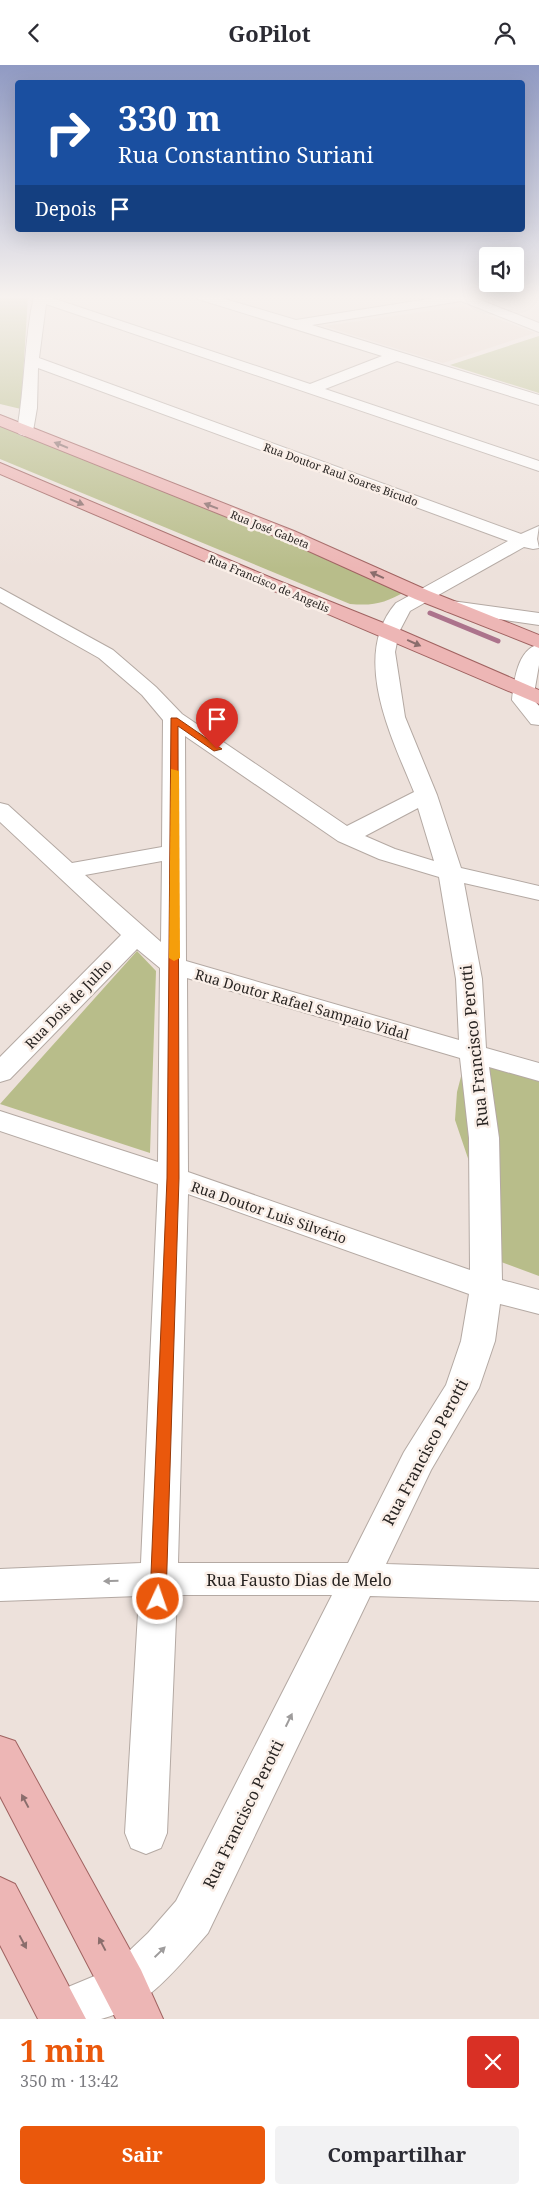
<!DOCTYPE html>
<html lang="pt">
<head>
<meta charset="utf-8">
<style>
	body { margin:0; font-family:"Noto Serif",serif; background:#f2f2f3; color:#2b2b33; height:100vh; display:flex; flex-direction:column; font-size:19px; white-space:nowrap }
	* { box-sizing:border-box; margin:0 }
	p { font-size:16px; color:#7c7c81 }
	.icon { flex:none; width:28px; height:28px; fill:none; stroke:currentColor; stroke-width:2; stroke-linecap:round; stroke-linejoin:round }
	.map { position:relative; height:1954px; overflow:hidden }
	.panel { display:flex; flex-direction:column; background:#fff; flex:1 }
	.panel>* { flex:none }
	.banner { position:absolute; left:15px; top:15px; width:510px; height:152px; border-radius:5px; box-shadow:0 5px 20px #0002; background:#1a4fa0; color:#fff; overflow:hidden }
	.tools { position:absolute; left:479px; top:182px; display:grid; gap:10px }
	.tools a { display:grid; place-items:center; width:45px; height:45px; border-radius:5px; background:#fff; box-shadow:0 5px 20px #0002; font-size:25px }
	.pin { position:absolute; display:grid; place-items:center; width:42px; height:42px; color:#fff; margin:-51px -21px; border-radius:50% 50% 50% 0; rotate:-45deg; box-shadow:0 0 5px #0007 }
	.pin .icon { rotate:45deg }
	.me { position:absolute; width:55px; margin:-28px; rotate:3deg; stroke-linejoin:round; filter:drop-shadow(0 0 4px #0008) }
	.turn { display:flex; align-items:center; gap:18px; height:105px; padding:0 20px; font-size:22px }
	.turn .icon { width:65px; height:65px; stroke-width:2.5 }
	.turn b { display:block; font-size:35px; line-height:42px }
	.then { display:flex; align-items:center; height:48px; padding:0 20px; background:#0003; gap:10px; font-size:19px }
	.round { display:grid; place-items:center; flex:none; width:52px; height:52px; border-radius:5px; background:#f2f2f3 }
	.head { display:flex; align-items:center; justify-content:space-between; height:85px; padding:0 20px }
	h1 { font-size:30px; font-weight:700; line-height:38px; color:#ea580c }
	.primary-button { display:flex; gap:10px; margin-top:auto; padding:10px 20px }
	.primary-button a { flex:1; height:58px; border-radius:5px; background:#ea580c; color:#fff; font-size:20px; font-weight:700; line-height:58px; text-align:center }
	.primary-button a+a { background:#f2f2f3; color:#2b2b33 }
	header { display:flex; justify-content:space-between; align-items:center; height:65px; padding:0 20px; background:#fff; font-size:22px; font-weight:700 }
	.map>svg:first-child { display:block }
	.built { fill:#e7d5ca }
	.green { fill:#b8bd8a }
	.lines { fill:none; stroke-linecap:round; stroke-linejoin:round }
	.stream { stroke:#ac738c; stroke-width:5 }
	.minor-casing { stroke:#b4a9a3; stroke-width:2 }
	.major-casing { stroke:#a06361; stroke-width:2 }
	.minor { fill:#fff; fill-rule:evenodd }
	.major { fill:#edb6b5; fill-rule:evenodd }
	.oneway { fill:#8a6d6c }
	.oneway2 { fill:#9e9c9c }
	.route { fill:#ea580c; stroke:#983908 }
	.slow { fill:#f59e0b }
	.labels { text-anchor:middle; dominant-baseline:central; stroke-width:5; stroke-linejoin:round; paint-order:stroke }
	.far-street-label { font-size:11px; fill:#282422; stroke:#faefe8 }
	.street-label { font-size:14px; fill:#282422; stroke:#faefe8 }
	.near-street-label { font-size:16px; fill:#282422; stroke:#faefe8 }
</style>
</head>
<body>
<header><svg class="icon" aria-label="back" viewBox="0 0 24 24"><path d="M15 5l-7 7 7 7"/></svg>GoPilot<svg class="icon" aria-label="person" viewBox="0 0 24 24"><circle cx="12" cy="8" r="4"/><path d="M4 21q1-7 8-7t8 7"/></svg></header>
<div class="map">
<svg width="539" height="1954" viewBox="0 0 539 1954">
	<rect width="100%" height="100%" fill="#ede1db"/>
	<path class="built" d="M 464,241 L 535,268 L 443,298 L 324,261 Z"/>
	<path class="green" d="M 0,231 L 28,231 L 21,344 L 0,339 Z
		M 539,271 L 539,328 L 450,300 Z
		M 0,356 L 403,520 L 406,526 C 385,538 375,541 350,539 L 0,394 Z
		M 137,886 L 156,906 L 150,1088 L 0,1039 Z
		M 539,999 L 539,1211 L 493,1194 L 474,1111 L 455,1055 L 457,1027 L 464,1000 Z"/>
	<g class="lines">
		<path class="stream" d="M 430,548 L 498,576"/>
		<g class="minor-casing">
			<path id="minor" d="M 34,231 L 46,231 L 310,319 L 382,291 L 198,234 L 197,231 L 215,231 L 296,255 L 447,231 L 470,231 L 539,258 L 539,267 L 461,236 L 312,260 L 539,330 L 539,340 L 397,296 L 325,324 L 539,396 L 539,406 L 46,239 L 39,293 L 521,469 L 539,461 L 537,474 L 539,483 L 533,484 L 524,482 L 410,546 L 399,567 L 395,587 L 405,652 L 437,730 L 461,803 L 539,821 L 539,835 L 464,818 L 482,914 L 486,983 L 539,998 L 539,1016 L 489,1002 L 499,1073 L 502,1215 L 539,1225 L 539,1249 L 500,1239 L 495,1276 L 479,1323 L 431,1405 L 386,1499 L 539,1504 L 539,1536 L 370,1531 L 208,1868 C 178,1902 147,1943 101,1954 C 85,1954 57,1954 40,1954 L 37,1948 L 44,1932 L 109,1905 L 148,1868 L 176,1836 L 332,1530 L 177,1530 L 167,1768 L 161,1783 L 146,1789 L 131,1783 L 125,1768 L 139,1531 L 0,1536 L 0,1504 L 141,1498 L 158,1119 L 0,1066 L 0,1046 L 158,1097 L 160,903 L 137,884 L 10,1014 L 0,1017 L 0,992 L 121,870 L 0,757 L 0,738 L 8,740 L 72,798 L 162,782 L 163,655 L 142,630 L 99,593 L 0,537 L 0,523 L 113,585 L 156,622 L 182,649 L 347,761 L 414,727 C 392,673 350,591 396,538 L 508,476 L 38,303 L 37,343 L 33,366 L 25,371 L 19,369 L 17,366 C 25,321 24,275 34,231 ZM 185,671 L 338,776 L 379,794 L 439,812 L 456,914 L 459,975 L 186,896 ZM 418,743 L 434,796 L 395,784 L 365,771 ZM 162,796 L 161,877 L 85,810 ZM 187,913 L 460,993 L 469,1073 L 470,1205 L 188,1107 ZM 188,1129 L 469,1229 L 461,1276 L 446,1320 L 404,1387 L 348,1498 L 178,1498 Z
				M 452,536 L 539,548 L 539,560 L 445,546 L 442,542 L 445,538 Z
				M 539,579 L 539,600 L 533,634 L 539,641 L 539,660 L 531,659 L 512,635 C 514,616 517,585 539,579 Z"/>
		</g>
		<g class="major-casing">
			<path id="major" d="M 0,350 L 294,466 L 429,526 L 539,570 L 539,583 L 415,534 L 282,474 L 0,361 Z
				M 0,398 L 274,514 L 396,563 L 539,625 L 539,639 L 0,409 Z
				M 0,1671 L 15,1676 L 141,1905 L 163,1954 L 116,1954 L 0,1731 Z
				M 0,1812 L 15,1819 L 86,1954 L 38,1954 L 0,1880 Z"/>
		</g>
		<use href="#minor" class="minor"/>
		<use href="#major" class="major"/>
	</g>
	<defs><path id="oneway-solid" d="M-6-.8H1V-3.2L6.5 0L1 3.2V.8H-6Z" transform="scale(1.25)"/></defs>
	<g class="oneway">
		<use href="#oneway-solid" transform="translate(61 380) rotate(-158)"/>
		<use href="#oneway-solid" transform="translate(77 437) rotate(23)"/>
		<use href="#oneway-solid" transform="translate(211 441) rotate(-159)"/>
		<use href="#oneway-solid" transform="translate(377 510) rotate(-156)"/>
		<use href="#oneway-solid" transform="translate(414 578) rotate(24)"/>
		<use href="#oneway-solid" transform="translate(25 1736) rotate(-118)"/>
		<use href="#oneway-solid" transform="translate(23 1877) rotate(62)"/>
		<use href="#oneway-solid" transform="translate(102 1879) rotate(-118)"/>
	</g>
	<g class="oneway2">
		<use href="#oneway-solid" transform="translate(111 1516) rotate(178)"/>
		<use href="#oneway-solid" transform="translate(289 1655) rotate(-64)"/>
		<use href="#oneway-solid" transform="translate(160 1887) rotate(-44)"/>
	</g>
	<linearGradient id="sky" x2="0" y2="1"><stop stop-color="#909ac3"/><stop offset="0.46" stop-color="#f7f2ef"/><stop offset="1" stop-color="#f7f2ef" stop-opacity="0"/></linearGradient>
	<rect width="539" height="504" fill="url(#sky)"/>
	<path class="route" d="M 171,653 L 177,653 L 222,684 L 214,686 L 178,661 L 179,1113 L 166,1534 L 164,1539 L 158,1541 L 153,1539 L 150,1534 L 167,1113 Z"/>
	<path class="slow" d="M 171,704 L 179,706 L 180,893 L 174,896 L 169,893 Z"/>
	<g class="labels">
		<g class="far-street-label">
			<text transform="translate(341 409) rotate(20)">Rua Doutor Raul Soares Bicudo</text>
			<text transform="translate(270 464) rotate(22)">Rua José Gabeta</text>
			<text transform="translate(269 518) rotate(23)">Rua Francisco de Angelis</text>
		</g>
		<g class="street-label">
			<text transform="translate(68 939) rotate(-46)">Rua Dois de Julho</text>
			<text transform="translate(302 939) rotate(16)">Rua Doutor Rafael Sampaio Vidal</text>
			<text transform="translate(269 1147) rotate(19)">Rua Doutor Luis Silvério</text>
		</g>
		<g class="near-street-label">
			<text transform="translate(474 981) rotate(-96)">Rua Francisco Perotti</text>
			<text transform="translate(425 1387) rotate(-62)">Rua Francisco Perotti</text>
			<text x="299" y="1515">Rua Fausto Dias de Melo</text>
			<text transform="translate(243 1749) rotate(-64)">Rua Francisco Perotti</text>
		</g>
	</g>
</svg>
<div class="tools">
<a><svg class="icon" aria-label="sound" viewBox="0 0 24 24"><path d="M4 9h4l5-4v14l-5-4H4zM17 9q2 3 0 6"/></svg></a>
</div>
<div class="pin" style="left:217px;top:684px;background:#d93025"><svg class="icon" aria-label="arrive" viewBox="0 0 24 24"><path d="M6 21V4h12l-3 4 3 4H6"/></svg></div>
<svg class="me" style="left:158px;top:1534px" viewBox="-20 -20 40 40"><circle r="17" fill="#ea580c" stroke="#fff" stroke-width="3"/><path d="M0-11L8 9 0 5-8 9z" fill="#fff"/></svg>
<div class="banner">
<div class="turn"><svg class="icon" aria-label="right" viewBox="0 0 24 24"><path d="M7 20v-9h11M14 6l5 5-5 5"/></svg><div><b>330 m</b>Rua Constantino Suriani</div></div>
<div class="then">Depois<svg class="icon" aria-label="arrive" viewBox="0 0 24 24"><path d="M6 21V4h12l-3 4 3 4H6"/></svg></div>
</div>
</div>
<section class="panel">
<div class="head"><div><h1>1 min</h1><p>350 m · 13:42</p></div><a class="round" style="background:#d93025;color:#fff"><svg class="icon" aria-label="close" viewBox="0 0 24 24"><path d="M6 6l12 12M18 6L6 18"/></svg></a></div>
<div class="primary-button"><a>Sair</a><a>Compartilhar</a></div>
</section>
</body>
</html>
